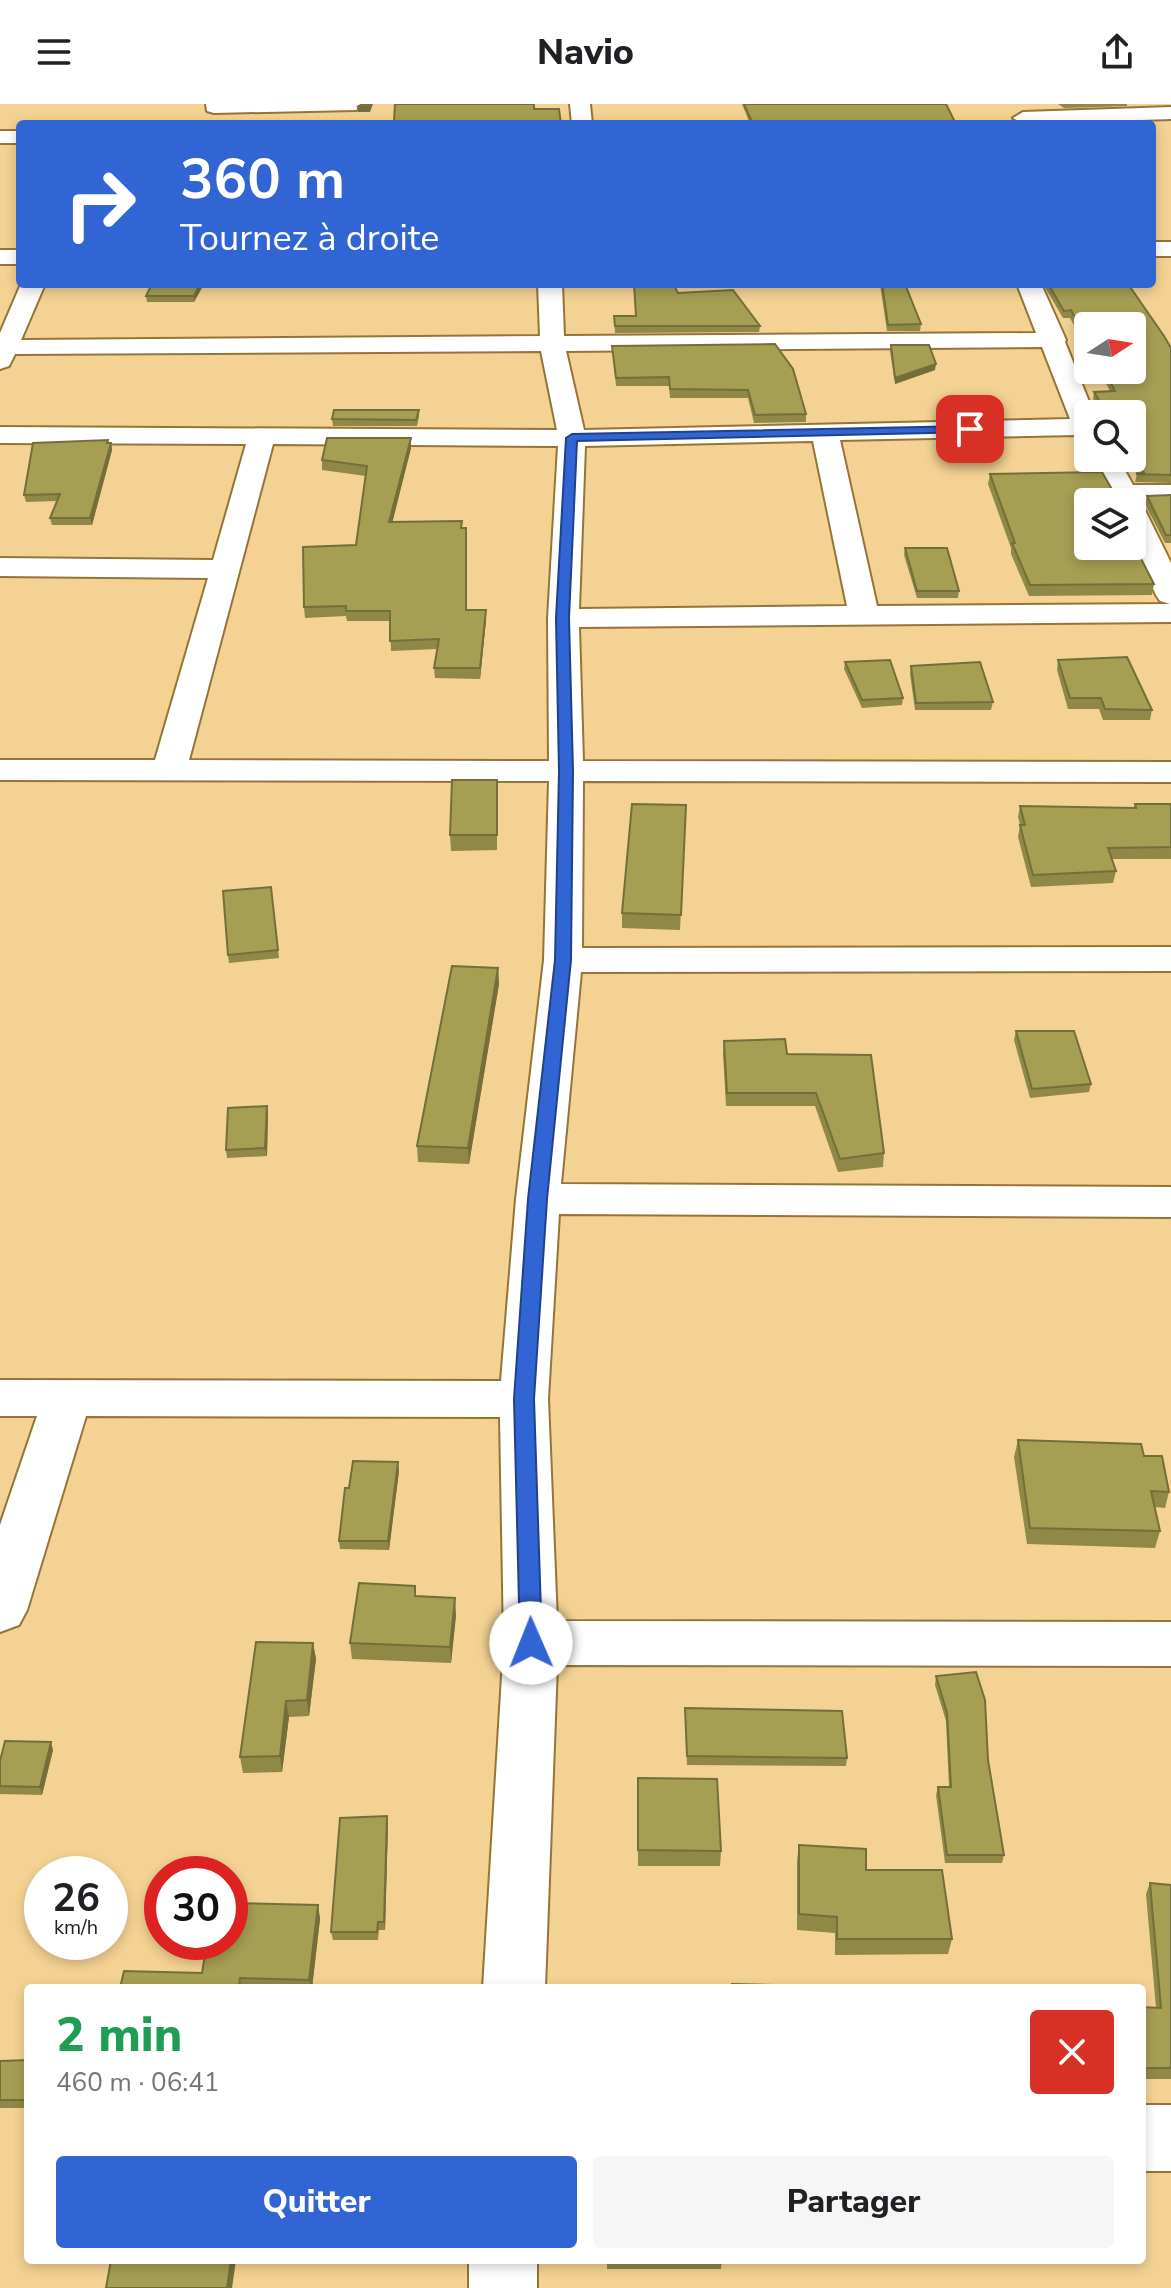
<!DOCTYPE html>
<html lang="fr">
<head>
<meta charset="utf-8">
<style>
	body { margin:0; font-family:"Nunito Sans",sans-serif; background:#f6f6f6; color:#202124; height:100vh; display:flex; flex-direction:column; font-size:30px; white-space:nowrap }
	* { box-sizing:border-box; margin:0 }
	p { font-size:26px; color:#757577 }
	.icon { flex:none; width:44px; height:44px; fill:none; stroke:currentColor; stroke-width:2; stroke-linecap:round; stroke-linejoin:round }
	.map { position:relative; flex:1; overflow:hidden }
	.drawer { position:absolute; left:24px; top:1880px; width:1122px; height:280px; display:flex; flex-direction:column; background:#fff; border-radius:8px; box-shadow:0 4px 12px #0003 }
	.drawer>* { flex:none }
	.top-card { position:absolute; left:16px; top:16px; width:1140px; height:168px; border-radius:8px; box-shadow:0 4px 12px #0003; background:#3165d4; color:#fff; overflow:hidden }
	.needle { width:52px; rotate:78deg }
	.buttons { position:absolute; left:1074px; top:208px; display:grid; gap:16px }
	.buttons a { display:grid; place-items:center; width:72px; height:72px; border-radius:8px; background:#fff; box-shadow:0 4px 12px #0003; font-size:40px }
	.speed { position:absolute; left:24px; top:1752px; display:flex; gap:16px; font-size:40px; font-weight:700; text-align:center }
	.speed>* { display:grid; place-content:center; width:104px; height:104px; border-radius:50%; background:#fff; box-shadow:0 4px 12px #0003; line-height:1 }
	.speed small { font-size:20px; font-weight:400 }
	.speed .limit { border:12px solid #d22; background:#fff; color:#111 }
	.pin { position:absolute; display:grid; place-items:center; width:68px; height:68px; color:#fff; margin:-34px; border-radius:16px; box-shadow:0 4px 12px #0006 }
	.me { position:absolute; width:88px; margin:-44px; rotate:359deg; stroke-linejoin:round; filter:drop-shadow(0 0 6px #0008) }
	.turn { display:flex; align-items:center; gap:28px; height:168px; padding:0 32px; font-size:36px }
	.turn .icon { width:104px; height:104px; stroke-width:2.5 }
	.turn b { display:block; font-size:56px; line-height:68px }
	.round { display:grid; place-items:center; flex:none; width:84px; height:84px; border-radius:8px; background:#f6f6f6 }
	.head { display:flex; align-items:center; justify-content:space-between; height:136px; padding:0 32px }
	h1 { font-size:48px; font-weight:800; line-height:60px; color:#1e9e55 }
	.button { display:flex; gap:16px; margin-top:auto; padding:16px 32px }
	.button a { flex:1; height:92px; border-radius:8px; background:#3165d4; color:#fff; font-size:32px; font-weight:800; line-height:92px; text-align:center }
	.button a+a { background:#f6f6f6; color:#202124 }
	header { display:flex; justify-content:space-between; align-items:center; height:104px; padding:0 32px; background:#fff; font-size:36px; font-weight:800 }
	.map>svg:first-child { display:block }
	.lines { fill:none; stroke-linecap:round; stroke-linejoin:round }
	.street-casing { stroke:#947537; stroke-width:4 }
	.street { fill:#fff; fill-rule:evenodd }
	.wall { fill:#8f8847 }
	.shaded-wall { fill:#746f3a }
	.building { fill:#a69e53; stroke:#746f3a; stroke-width:2 }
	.route { fill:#3165d4; stroke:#20428a; stroke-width:2 }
</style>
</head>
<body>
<header><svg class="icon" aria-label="menu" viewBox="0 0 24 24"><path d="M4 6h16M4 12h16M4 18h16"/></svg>Navio<svg class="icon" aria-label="share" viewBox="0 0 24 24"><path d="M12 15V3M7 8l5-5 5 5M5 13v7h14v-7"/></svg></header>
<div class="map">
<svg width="1171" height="2184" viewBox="0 0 1171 2184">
	<rect width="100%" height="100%" fill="#f4d293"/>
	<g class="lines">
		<g class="street-casing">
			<path id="street" d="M 206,0 L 366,0 L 356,6 L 214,9 L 207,7 Z
				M 570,0 L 590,0 L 592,20 L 572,20 Z
				M 1171,3 L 1171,15 L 1023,20 L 1013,14 L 1023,8 Z
				M 0,27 L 20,27 L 20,39 L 0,39 Z
				M 1152,138 L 1171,138 L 1171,152 L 1152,152 Z
				M 0,146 L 20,146 L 20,160 L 0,160 Z
				M 21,180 L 45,180 L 21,236 L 540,232 L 538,180 L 562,180 L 564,232 L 1036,229 L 1017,180 L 1041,180 L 1066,236 L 1065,238 L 1094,310 L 1088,310 L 1088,336 L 1077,331 L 840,336 L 877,502 L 1170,500 L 1160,497 L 1156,491 L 1132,438 L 1132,398 L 1115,398 L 1090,354 L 1118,354 L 1133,381 L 1171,381 L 1171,397 L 1143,397 L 1142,400 L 1171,459 L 1171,518 L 579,523 L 583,657 L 1171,658 L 1171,678 L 583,677 L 582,844 L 1171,843 L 1171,867 L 581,868 L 561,1080 L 1171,1083 L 1171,1113 L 559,1110 L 548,1295 L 557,1517 L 1171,1518 L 1171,1562 L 557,1561 L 545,1884 L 483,1884 L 504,1539 L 500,1313 L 86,1312 L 27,1506 L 19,1521 L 0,1528 L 0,1421 L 37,1312 L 0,1312 L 0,1276 L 501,1277 L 516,1095 L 544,856 L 549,677 L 0,676 L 0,656 L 155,656 L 208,474 L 0,472 L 0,454 L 213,456 L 246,340 L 0,339 L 0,323 L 557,326 L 541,247 L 15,250 L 9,262 L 0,265 L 0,229 ZM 1042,243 L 1070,315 L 584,326 L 566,247 ZM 813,337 L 847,502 L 579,505 L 585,342 ZM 273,340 L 558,342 L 548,514 L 549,657 L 189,656 Z
				M 1142,2001 L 1171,2001 L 1171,2067 L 1142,2067 Z
				M 469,2156 L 537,2156 L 537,2184 L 469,2184 Z"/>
		</g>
		<use href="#street" class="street"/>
	</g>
	<path class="wall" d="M 742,0 L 946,0 L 956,20 L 750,20 Z
		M 1058,0 L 1127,0 L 1127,2 L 1064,4 Z
		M 204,180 L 194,198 L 147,198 L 146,192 Z
		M 880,180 L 905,180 L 921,220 L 920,227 L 887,227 Z
		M 1043,180 L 1128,180 L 1171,244 L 1171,379 L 1135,378 L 1137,370 L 1126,354 L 1132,354 L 1132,310 L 1101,310 L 1093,295 L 1094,288 L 1110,287 L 1099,266 L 1132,266 L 1088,222 L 1088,247 L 1070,214 L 1063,214 Z
		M 678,189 L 760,222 L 759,228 L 615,229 L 614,212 L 636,212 Z
		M 775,240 L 806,310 L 806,318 L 754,319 L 748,294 L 670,294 L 669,282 L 616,282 L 612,242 Z
		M 891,241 L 935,266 L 895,280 L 890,247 Z
		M 419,306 L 419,313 L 417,322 L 333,322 L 332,315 Z
		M 108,336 L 109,339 L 111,339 L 112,346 L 92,421 L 52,421 L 50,414 L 57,397 L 26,398 L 24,391 Z
		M 411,344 L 392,418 L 466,506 L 486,506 L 486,516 L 480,575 L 435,574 L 434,564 L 437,545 L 391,547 L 390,517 L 347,517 L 346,512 L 305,514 L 304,503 L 356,441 L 366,372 L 322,366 L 322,356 Z
		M 990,370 L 1088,398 L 1154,480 L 1152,491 L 1029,492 L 1011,450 L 1011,444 L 988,380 Z
		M 1171,391 L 1171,439 L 1165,439 L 1145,400 L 1147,392 Z
		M 905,444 L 959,487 L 958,494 L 917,494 L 904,451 Z
		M 1058,556 L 1152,606 L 1150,616 L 1103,616 L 1099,605 L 1068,605 L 1057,566 Z
		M 845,558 L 903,594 L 902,601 L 862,604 L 844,565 Z
		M 911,562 L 993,598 L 991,606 L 915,606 L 910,570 Z
		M 497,676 L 497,746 L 451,747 L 450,731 Z
		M 1135,700 L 1171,700 L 1171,755 L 1112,755 L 1116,767 L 1113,779 L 1031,783 L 1018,733 L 1020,721 L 1018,713 L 1020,702 L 1134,704 Z
		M 686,701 L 680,826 L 622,824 L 622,809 Z
		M 271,783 L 279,854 L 229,859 L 228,851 Z
		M 498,864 L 499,880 L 469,1060 L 418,1058 L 417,1042 Z
		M 1016,927 L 1091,980 L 1089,988 L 1030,994 L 1014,936 Z
		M 724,937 L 787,950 L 884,1049 L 883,1063 L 838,1068 L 815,1002 L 726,1002 L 723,950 Z
		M 267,1002 L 268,1010 L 267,1052 L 227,1054 L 226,1046 Z
		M 1018,1336 L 1144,1352 L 1169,1388 L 1165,1404 L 1154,1403 L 1160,1427 L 1155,1444 L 1027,1440 L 1014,1353 Z
		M 399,1367 L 389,1446 L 340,1445 L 339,1437 L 349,1384 Z
		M 416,1493 L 456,1511 L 451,1559 L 352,1555 L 350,1539 Z
		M 313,1539 L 316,1555 L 309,1612 L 289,1613 L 282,1668 L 243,1669 L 240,1653 Z
		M 936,1572 L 988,1656 L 1004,1751 L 1002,1759 L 945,1759 L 936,1691 L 938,1683 L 949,1683 L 946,1617 L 935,1581 Z
		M 685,1604 L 847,1654 L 846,1662 L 687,1661 Z
		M 53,1646 L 42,1691 L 0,1690 L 0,1657 Z
		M 638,1690 L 721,1747 L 720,1762 L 638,1762 Z
		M 388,1720 L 385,1826 L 379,1826 L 378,1836 L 333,1836 L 331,1828 Z
		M 799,1741 L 866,1766 L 952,1835 L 948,1850 L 835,1851 L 835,1829 L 797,1826 L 797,1757 Z
		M 1150,1779 L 1171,1781 L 1171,1975 L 1142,1975 L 1142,1903 L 1156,1904 L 1146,1790 Z
		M 318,1801 L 320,1815 L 312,1884 L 120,1884 L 202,1869 Z
		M 28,1956 L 28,2004 L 0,2004 L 0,1957 Z
		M 607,2156 L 722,2156 L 721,2165 L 607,2165 Z"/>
	<path class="shaded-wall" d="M 373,0 L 370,8 L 358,8 L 357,3 Z
		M 200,180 L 204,180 L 194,198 L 194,192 Z
		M 936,260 L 935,266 L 895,280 L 895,274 Z
		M 411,334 L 411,344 L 390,428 L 389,418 Z
		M 111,339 L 112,346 L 92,421 L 90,414 Z
		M 486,506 L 486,516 L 480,575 L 480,564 Z
		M 498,864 L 499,880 L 469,1060 L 468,1044 Z
		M 267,1002 L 268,1010 L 267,1052 L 265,1044 Z
		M 398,1358 L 399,1367 L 389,1446 L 388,1437 Z
		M 455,1494 L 456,1511 L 451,1559 L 450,1543 Z
		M 313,1539 L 316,1555 L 309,1612 L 307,1596 Z
		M 286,1597 L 289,1613 L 282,1668 L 280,1652 Z
		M 51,1638 L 53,1646 L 42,1691 L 40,1683 Z
		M 387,1712 L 388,1720 L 385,1826 L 384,1818 Z
		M 318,1801 L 320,1815 L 312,1884 L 311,1884 L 309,1876 Z
		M 231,2156 L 236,2156 L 232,2184 L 227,2184 Z"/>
	<path class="building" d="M 363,0 L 371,0 L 370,2 L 357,3 Z
		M 395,0 L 534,0 L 534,5 L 559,5 L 561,20 L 373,20 L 373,18 L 394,17 Z
		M 744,0 L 946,0 L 956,20 L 753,20 Z
		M 152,180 L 200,180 L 194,192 L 146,192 Z
		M 634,180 L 673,180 L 678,189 L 733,186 L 760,222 L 615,222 L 614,212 L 636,212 Z
		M 882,180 L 905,180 L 921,220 L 888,221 Z
		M 1048,180 L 1128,180 L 1164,232 L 1171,244 L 1171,371 L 1136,370 L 1144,369 L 1132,354 L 1132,310 L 1107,310 L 1094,288 L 1115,287 L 1104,266 L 1132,266 L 1132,222 L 1088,222 L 1088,237 L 1071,206 L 1064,207 Z
		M 775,240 L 793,265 L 806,310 L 755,311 L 748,286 L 670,285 L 669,273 L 616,274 L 612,242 Z
		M 891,241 L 929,241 L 936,260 L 895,274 Z
		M 334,306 L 419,306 L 416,316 L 332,315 Z
		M 327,334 L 411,334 L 389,418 L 462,417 L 461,424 L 466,424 L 466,506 L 486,506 L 480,564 L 434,564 L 439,535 L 390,537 L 390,507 L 346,507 L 346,502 L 304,503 L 303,443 L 356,441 L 367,362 L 322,356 Z
		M 108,336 L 107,339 L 111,339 L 90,414 L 50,414 L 60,390 L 24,391 L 33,339 Z
		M 1102,368 L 1114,389 L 1131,391 L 1131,398 L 1088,398 L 1088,442 L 1132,442 L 1132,437 L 1154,480 L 1030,481 L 1012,439 L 1015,439 L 990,370 Z
		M 1171,391 L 1171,431 L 1166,431 L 1147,392 Z
		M 905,444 L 947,444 L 959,487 L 917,487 Z
		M 1127,553 L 1152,606 L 1105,605 L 1101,594 L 1070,594 L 1058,556 Z
		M 890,556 L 903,594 L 862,596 L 845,558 Z
		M 980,558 L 993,598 L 916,599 L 911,562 Z
		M 452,676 L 497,676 L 497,731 L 450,731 Z
		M 632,700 L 686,701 L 681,811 L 622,809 Z
		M 1135,700 L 1171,700 L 1171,743 L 1108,744 L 1116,767 L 1033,771 L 1020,721 L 1025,721 L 1020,702 L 1136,704 Z
		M 271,783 L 278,846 L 228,851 L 223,787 Z
		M 452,862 L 498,864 L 468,1044 L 417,1042 Z
		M 1016,927 L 1074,927 L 1091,980 L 1032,985 Z
		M 785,935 L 787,950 L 871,951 L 884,1049 L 840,1055 L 816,989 L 727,989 L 724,937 Z
		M 267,1002 L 265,1044 L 226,1046 L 228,1004 Z
		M 1018,1336 L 1141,1340 L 1144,1352 L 1162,1352 L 1169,1388 L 1151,1387 L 1160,1427 L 1030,1424 Z
		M 353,1357 L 398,1358 L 388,1437 L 339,1437 L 345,1384 L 349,1384 Z
		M 359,1479 L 415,1482 L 415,1492 L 455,1494 L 450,1543 L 350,1539 Z
		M 256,1538 L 313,1539 L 307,1596 L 286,1597 L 280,1652 L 240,1653 Z
		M 976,1568 L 985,1596 L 988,1656 L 1004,1751 L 947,1751 L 938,1683 L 951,1683 L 947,1609 L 936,1572 Z
		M 685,1604 L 842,1607 L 847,1654 L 687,1652 Z
		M 5,1637 L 51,1638 L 40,1683 L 0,1682 L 0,1657 Z
		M 638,1674 L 717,1675 L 721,1747 L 638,1746 Z
		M 387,1712 L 384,1818 L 378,1818 L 377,1828 L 331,1828 L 340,1714 Z
		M 799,1741 L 866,1745 L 866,1766 L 942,1766 L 952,1835 L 837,1835 L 837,1813 L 799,1810 Z
		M 1150,1779 L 1171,1781 L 1171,1964 L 1142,1964 L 1142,1903 L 1161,1904 Z
		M 230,1799 L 318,1801 L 309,1876 L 240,1874 L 239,1884 L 120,1884 L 124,1867 L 202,1869 L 207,1838 L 230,1838 Z
		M 732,1880 L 773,1881 L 773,1884 L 732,1884 Z
		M 28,1956 L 28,1996 L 0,1996 L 0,1957 Z
		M 111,2156 L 231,2156 L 227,2184 L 106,2184 Z"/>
	<path class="route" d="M 970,322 L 975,325 L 974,328 L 577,337 L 569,514 L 573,667 L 571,856 L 547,1095 L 534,1295 L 542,1539 L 539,1545 L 531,1548 L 523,1545 L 520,1539 L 514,1295 L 528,1095 L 555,856 L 559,667 L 556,514 L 566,334 L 572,330 Z"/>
</svg>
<div class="buttons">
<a><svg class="needle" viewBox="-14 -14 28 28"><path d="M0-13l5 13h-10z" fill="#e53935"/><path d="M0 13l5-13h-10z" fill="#757577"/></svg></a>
<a><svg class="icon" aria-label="search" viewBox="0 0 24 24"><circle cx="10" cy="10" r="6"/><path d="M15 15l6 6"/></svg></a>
<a><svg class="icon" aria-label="layers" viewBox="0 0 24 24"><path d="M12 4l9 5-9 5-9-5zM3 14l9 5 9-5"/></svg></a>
</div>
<div class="speed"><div>26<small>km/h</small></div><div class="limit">30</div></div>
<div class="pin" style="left:970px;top:325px;background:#d93025"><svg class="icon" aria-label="arrive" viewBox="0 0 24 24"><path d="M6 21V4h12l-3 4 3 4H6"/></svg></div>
<svg class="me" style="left:531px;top:1539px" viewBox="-20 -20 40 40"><circle r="19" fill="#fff"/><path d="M0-13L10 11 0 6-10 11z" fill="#3165d4"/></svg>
<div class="top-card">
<div class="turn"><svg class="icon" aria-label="right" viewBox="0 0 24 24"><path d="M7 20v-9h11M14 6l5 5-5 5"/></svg><div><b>360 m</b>Tournez à droite</div></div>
</div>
<section class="drawer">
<div class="head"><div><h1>2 min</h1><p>460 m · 06:41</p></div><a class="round" style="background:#d93025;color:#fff"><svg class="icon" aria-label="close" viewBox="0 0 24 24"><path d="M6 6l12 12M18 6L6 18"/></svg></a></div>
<div class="button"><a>Quitter</a><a>Partager</a></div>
</section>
</div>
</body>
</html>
